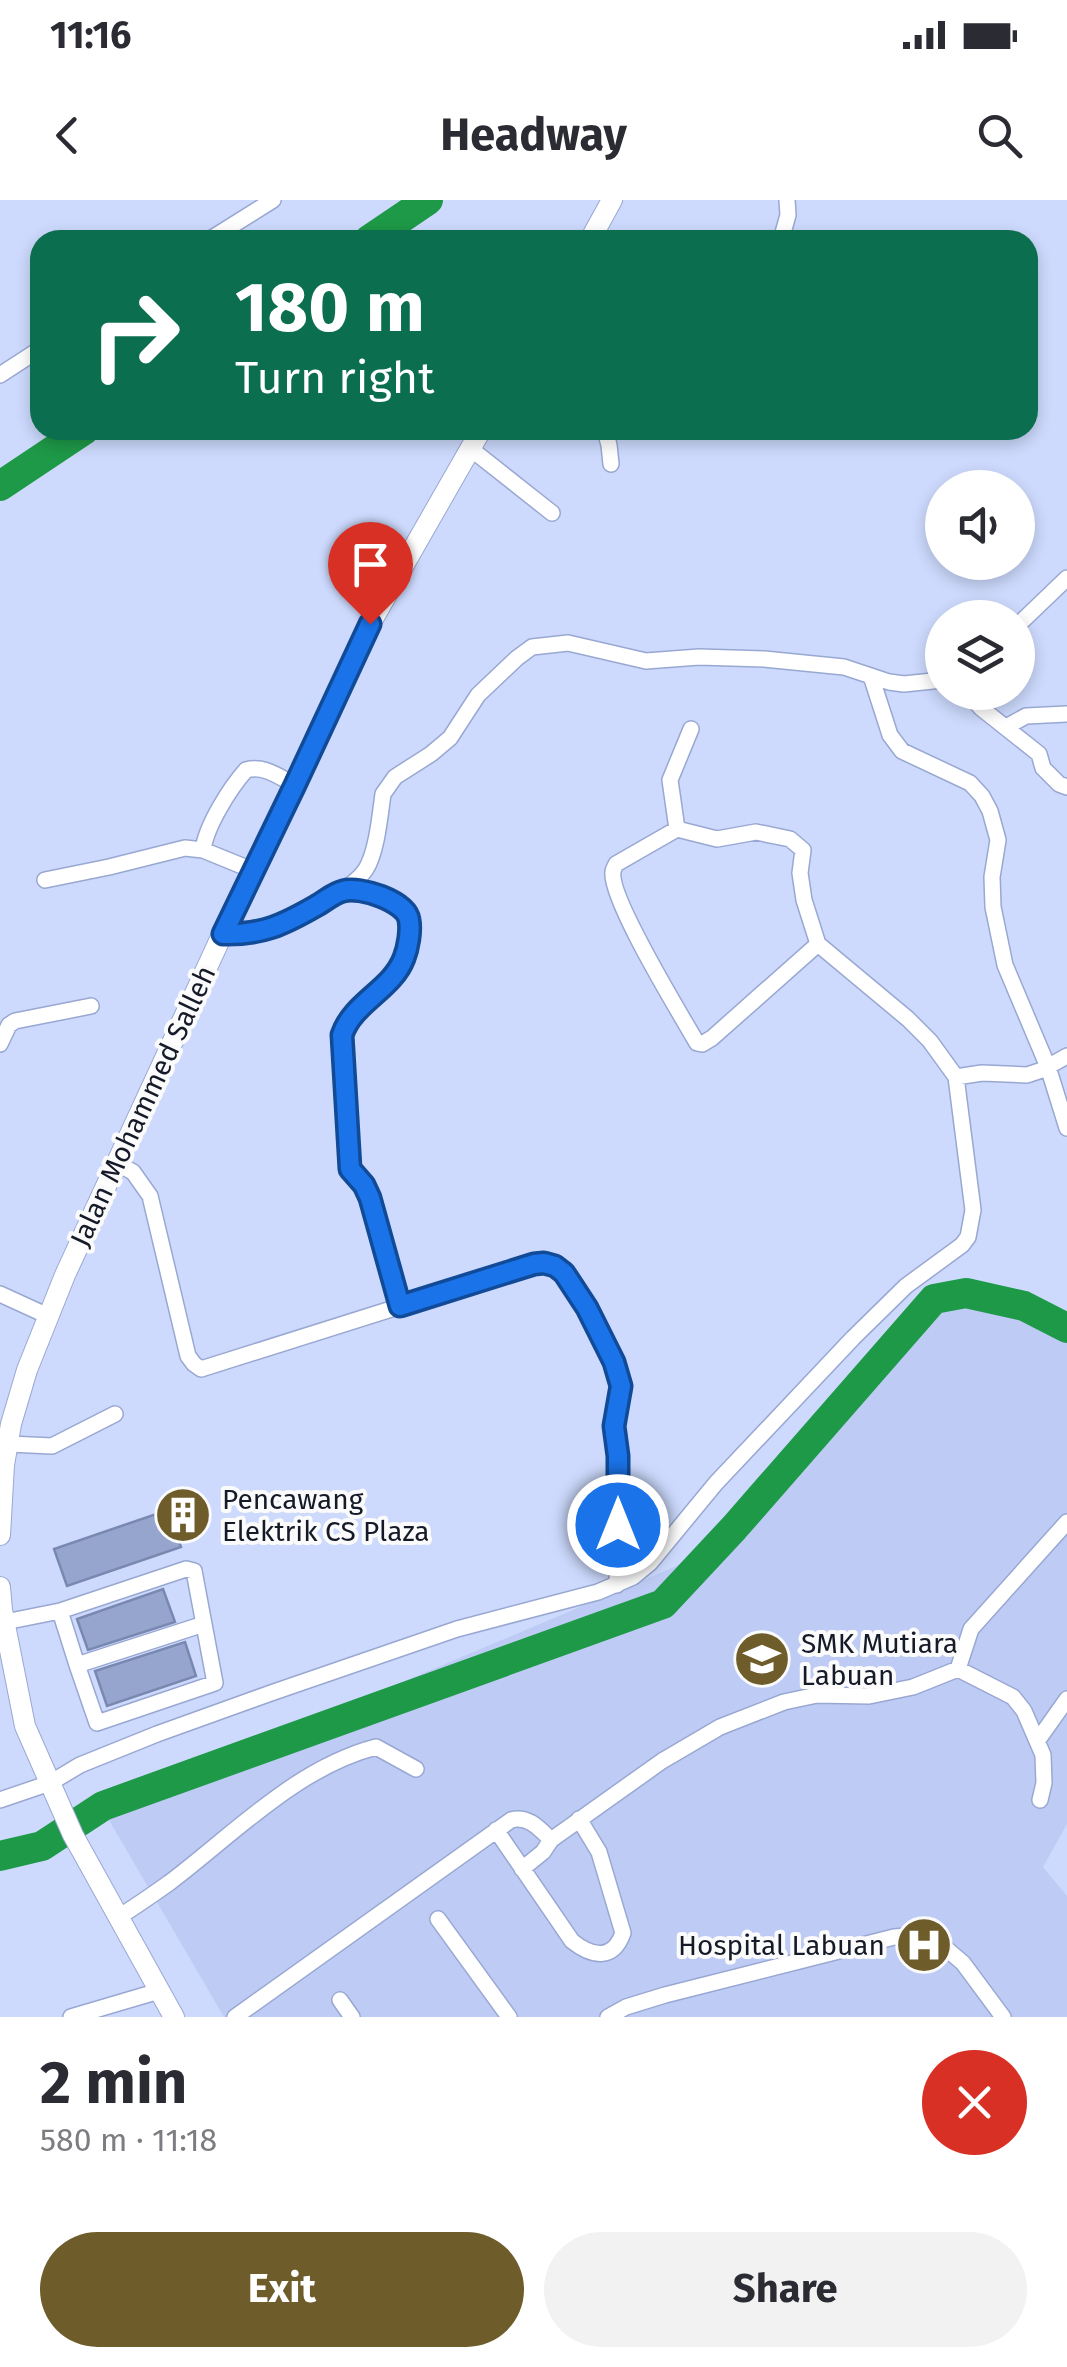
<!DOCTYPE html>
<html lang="en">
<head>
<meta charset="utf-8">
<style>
	body { margin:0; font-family:"Fira Sans",sans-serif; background:#f2f2f3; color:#2b2b33; height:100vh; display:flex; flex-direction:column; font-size:38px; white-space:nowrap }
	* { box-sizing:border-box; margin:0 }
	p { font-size:32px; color:#7c7c81 }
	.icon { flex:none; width:55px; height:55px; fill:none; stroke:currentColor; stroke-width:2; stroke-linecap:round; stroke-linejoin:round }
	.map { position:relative; height:1817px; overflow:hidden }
	.panel { display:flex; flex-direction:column; background:#fff; flex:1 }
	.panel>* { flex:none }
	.banner { position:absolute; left:30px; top:30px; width:1008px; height:210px; border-radius:30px; box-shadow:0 5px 15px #0003; background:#0b6e4f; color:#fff; overflow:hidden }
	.fabs { position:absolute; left:925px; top:270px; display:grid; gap:20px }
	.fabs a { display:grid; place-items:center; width:110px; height:110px; border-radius:50%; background:#fff; box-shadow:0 5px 15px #0003; font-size:50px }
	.pin { position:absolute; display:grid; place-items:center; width:85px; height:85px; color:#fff; margin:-102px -42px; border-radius:50% 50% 50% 0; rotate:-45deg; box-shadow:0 0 10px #0007 }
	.pin .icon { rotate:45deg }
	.me { position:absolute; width:110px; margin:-55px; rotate:0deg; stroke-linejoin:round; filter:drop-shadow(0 0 8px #0008) }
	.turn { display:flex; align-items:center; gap:35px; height:210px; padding:0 40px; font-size:45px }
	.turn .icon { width:130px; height:130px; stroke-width:2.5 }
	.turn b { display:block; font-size:70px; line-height:85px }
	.round { display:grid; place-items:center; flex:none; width:105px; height:105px; border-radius:52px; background:#f2f2f3 }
	.summary { display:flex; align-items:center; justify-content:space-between; height:170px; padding:0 40px }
	h1 { font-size:60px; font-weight:700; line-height:75px }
	.cta { display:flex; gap:20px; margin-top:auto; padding:20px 40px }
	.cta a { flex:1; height:115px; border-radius:60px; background:#6e5c2a; color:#fff; font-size:40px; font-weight:700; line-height:115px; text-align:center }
	.cta a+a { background:#f2f2f3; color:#2b2b33 }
	.status { display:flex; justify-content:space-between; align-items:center; height:70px; padding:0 50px; background:#fff; direction:ltr }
	.status svg { height:28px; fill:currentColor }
	header { display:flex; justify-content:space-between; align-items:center; height:130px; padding:0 40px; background:#fff; font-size:45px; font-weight:700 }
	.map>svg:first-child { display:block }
	.built { fill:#beccf5 }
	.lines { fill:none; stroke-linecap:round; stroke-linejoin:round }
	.river { stroke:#1e9947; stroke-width:30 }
	.building { fill:#96a5ce; stroke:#7988b0; stroke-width:2.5 }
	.minor-casing { stroke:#99a8d2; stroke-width:18 }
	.major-casing { stroke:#99a8d2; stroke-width:22 }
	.minor { stroke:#fff; stroke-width:15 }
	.major { stroke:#fff; stroke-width:20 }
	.route-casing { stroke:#114b97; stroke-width:25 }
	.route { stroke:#1a73e8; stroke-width:18 }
	.labels { text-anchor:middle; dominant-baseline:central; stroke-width:8; stroke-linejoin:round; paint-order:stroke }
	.street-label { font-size:28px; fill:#151a29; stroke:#fbfbfb }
	.poi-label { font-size:28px; fill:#151a29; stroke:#fbfbfb; text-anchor:start }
</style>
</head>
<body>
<div class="status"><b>11:16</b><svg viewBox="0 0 49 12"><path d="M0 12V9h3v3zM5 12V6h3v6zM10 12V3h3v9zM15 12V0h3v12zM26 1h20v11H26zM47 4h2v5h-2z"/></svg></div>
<header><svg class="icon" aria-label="back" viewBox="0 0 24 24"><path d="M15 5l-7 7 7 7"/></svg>Headway<svg class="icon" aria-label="search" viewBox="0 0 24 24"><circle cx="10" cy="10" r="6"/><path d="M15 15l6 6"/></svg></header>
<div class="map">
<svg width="1067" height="1817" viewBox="0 0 1067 1817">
	<rect width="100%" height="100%" fill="#cddafd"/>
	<path class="built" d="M 937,1101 L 1014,1109 L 1067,1139 L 1067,1624 L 1043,1667 L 1067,1696 L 1067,1817 L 224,1817 L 106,1615 L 228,1556 L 686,1362 Z"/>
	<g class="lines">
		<path class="river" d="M 369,40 L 428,0
			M 0,286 L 84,230
			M 0,1656 L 42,1646 L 103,1606 L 663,1404 L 734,1328 L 934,1099 L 966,1093 L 1024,1106 L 1067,1128"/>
	</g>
	<path class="building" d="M 168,1310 L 181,1347 L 67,1386 L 54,1349 Z
		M 163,1389 L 175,1422 L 88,1450 L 77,1419 Z
		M 185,1442 L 196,1476 L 107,1506 L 95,1471 Z"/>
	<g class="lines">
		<g class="minor-casing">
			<path id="minor" d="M 209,40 L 273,0
				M 781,40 L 788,15 L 787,0
				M 0,175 L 40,149
				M 605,230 L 609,245 L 611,264
				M 471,249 L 552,313
				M 1018,425 L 1067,378
				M 871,476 L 890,535 L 902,551 L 970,583 L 982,596 L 990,611 L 998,640 L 992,677 L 993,707 L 1005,765 L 1048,867 L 1067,928
				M 967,492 L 981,508 L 1039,554 L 1043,568 L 1059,584 L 1067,587
				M 1006,527 L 1026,516 L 1067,514
				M 691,529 L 670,580 L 677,629 L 616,664 C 615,667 613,669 613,672 C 609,698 681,815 697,843 L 702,844 L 712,838 L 818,744
				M 203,650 L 252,670
				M 45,680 L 109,667 L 185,648 L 203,650 C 206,626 230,588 246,570 C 265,565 279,577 295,585
				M 345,690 C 365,693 399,695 408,717 C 411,723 409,733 408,740 C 406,750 404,761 398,770 C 381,794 352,806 342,835 L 350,969 L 364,985 L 369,998 L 400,1106
				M 223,734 C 236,734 248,735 261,732 C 287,725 352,691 366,669 C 377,651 380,615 383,594 L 395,577 L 431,554 L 450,538 L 478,495 L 517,458 L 532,447 L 568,443 L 646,461 L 699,457 L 764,459 L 844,467 L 889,482 L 904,484 L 942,480
				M 0,844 L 9,825 L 15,821 L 91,806
				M 956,877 L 982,873 L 1027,875 L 1042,870 L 1067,856
				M 116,963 L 133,972 L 150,996 L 188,1156 L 194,1164 L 201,1169 L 534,1064 L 544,1063 L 555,1066 L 571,1082 L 601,1134 L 615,1162 L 621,1185 L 614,1226 L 618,1256 L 617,1385
				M 0,1094 L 48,1116
				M 9,1244 L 52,1246 L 115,1214
				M 60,1411 L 186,1369 L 194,1371 L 215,1483 L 97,1523 L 77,1465
				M 5,1422 L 60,1411 L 77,1465 L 204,1424
				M 958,1469 L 971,1429 L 1067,1322
				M 1038,1540 L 1067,1499
				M 0,1600 L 50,1583 L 80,1565 L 157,1534 L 271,1493 L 457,1429 L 598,1392 L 633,1377 L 650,1363 L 716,1283 L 853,1138 L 906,1086 L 962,1045 L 968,1037 L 973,1010 L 956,877 L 930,841 L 908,819 L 818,744 L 804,700 L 800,673 L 803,650 L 790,639 L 756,632 L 717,639 L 677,629
				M 496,1630 L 572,1741 C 592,1757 613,1761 623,1733 L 599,1652 L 579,1619
				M 522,1669 L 543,1652 L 551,1640
				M 117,1718 C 135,1707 152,1695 169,1683 C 234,1634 296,1568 376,1547 L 416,1569
				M 438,1719 L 509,1817
				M 340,1800 L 352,1817
				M 71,1817 L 159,1791
				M 235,1817 L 511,1620 C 528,1615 540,1629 551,1640 L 662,1561 L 720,1527 L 784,1502 L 817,1495 L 869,1496 L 913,1487 L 958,1469 L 1013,1497 L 1024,1511 L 1043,1555 L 1044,1583 L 1040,1600
				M 608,1817 L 626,1807 L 665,1795 L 894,1737 L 929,1734 L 963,1763 L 1003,1817"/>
		</g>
		<g class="major-casing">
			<path id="major" d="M 590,40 L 612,0
				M 0,1335 L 4,1265 L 11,1224 L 27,1170 L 65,1075 L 252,670 L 295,585 L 370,424 L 481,230
				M 0,1387 L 2,1410 L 25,1526 L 73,1635 L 174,1817"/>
		</g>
		<use href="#minor" class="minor"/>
		<use href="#major" class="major"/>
	</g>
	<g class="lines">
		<g class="route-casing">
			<path id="route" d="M 370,424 L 295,585 L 223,734 C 262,735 283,725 316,706 C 325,701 334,693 343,691 C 360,686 406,701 409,720 C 411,731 408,748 404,758 C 392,790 353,802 342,835 L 350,969 L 364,985 L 370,998 L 400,1106 L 534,1064 L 544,1063 L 555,1066 L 564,1073 L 587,1108 L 614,1162 L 621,1186 L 614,1226 L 618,1256 L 618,1325"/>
		</g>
		<use href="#route" class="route"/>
	</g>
	<defs>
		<g id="building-disc" transform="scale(2.875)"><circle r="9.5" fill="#6e5c2a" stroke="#fbfbfb"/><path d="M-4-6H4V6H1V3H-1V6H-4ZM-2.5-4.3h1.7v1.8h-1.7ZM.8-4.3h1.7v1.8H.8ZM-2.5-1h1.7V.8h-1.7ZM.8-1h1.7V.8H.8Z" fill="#fff"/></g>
		<g id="school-disc" transform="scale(2.875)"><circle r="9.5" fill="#6e5c2a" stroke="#fbfbfb"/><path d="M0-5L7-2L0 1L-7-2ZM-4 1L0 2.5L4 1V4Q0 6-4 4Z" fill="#fff"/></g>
		<g id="hospital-disc" transform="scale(2.875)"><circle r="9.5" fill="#6e5c2a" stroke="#fbfbfb"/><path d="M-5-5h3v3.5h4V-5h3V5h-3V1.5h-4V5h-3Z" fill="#fff"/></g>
	</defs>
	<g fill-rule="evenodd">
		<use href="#building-disc" x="183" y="1315"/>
		<use href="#school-disc" x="762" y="1459"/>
		<use href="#hospital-disc" x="924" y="1745"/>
	</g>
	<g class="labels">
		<g class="street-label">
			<text transform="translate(143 906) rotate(-65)">Jalan Mohammed Salleh</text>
		</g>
		<g class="poi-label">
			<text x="222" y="1299">Pencawang<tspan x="222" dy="32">Elektrik CS Plaza</tspan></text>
			<text x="801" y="1443">SMK Mutiara<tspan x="801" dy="32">Labuan</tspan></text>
			<text x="885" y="1745" text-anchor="end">Hospital Labuan</text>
		</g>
	</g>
</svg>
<div class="fabs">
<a><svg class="icon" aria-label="sound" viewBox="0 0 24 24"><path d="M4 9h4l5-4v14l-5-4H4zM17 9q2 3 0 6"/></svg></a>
<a><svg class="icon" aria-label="layers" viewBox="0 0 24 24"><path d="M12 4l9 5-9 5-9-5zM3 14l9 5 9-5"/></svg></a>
</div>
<div class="pin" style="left:370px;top:424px;background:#d93025"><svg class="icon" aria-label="arrive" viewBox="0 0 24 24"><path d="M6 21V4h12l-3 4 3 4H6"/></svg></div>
<svg class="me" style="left:618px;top:1325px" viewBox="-20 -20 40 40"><circle r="17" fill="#1a73e8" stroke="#fff" stroke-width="3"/><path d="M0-11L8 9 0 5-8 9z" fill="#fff"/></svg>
<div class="banner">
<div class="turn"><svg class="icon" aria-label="right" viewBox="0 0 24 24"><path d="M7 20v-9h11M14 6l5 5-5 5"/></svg><div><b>180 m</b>Turn right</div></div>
</div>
</div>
<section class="panel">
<div class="summary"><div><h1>2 min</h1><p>580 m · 11:18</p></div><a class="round" style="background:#d93025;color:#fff"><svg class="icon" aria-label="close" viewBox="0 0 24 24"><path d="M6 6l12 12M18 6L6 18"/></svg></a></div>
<div class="cta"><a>Exit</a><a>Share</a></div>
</section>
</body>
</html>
